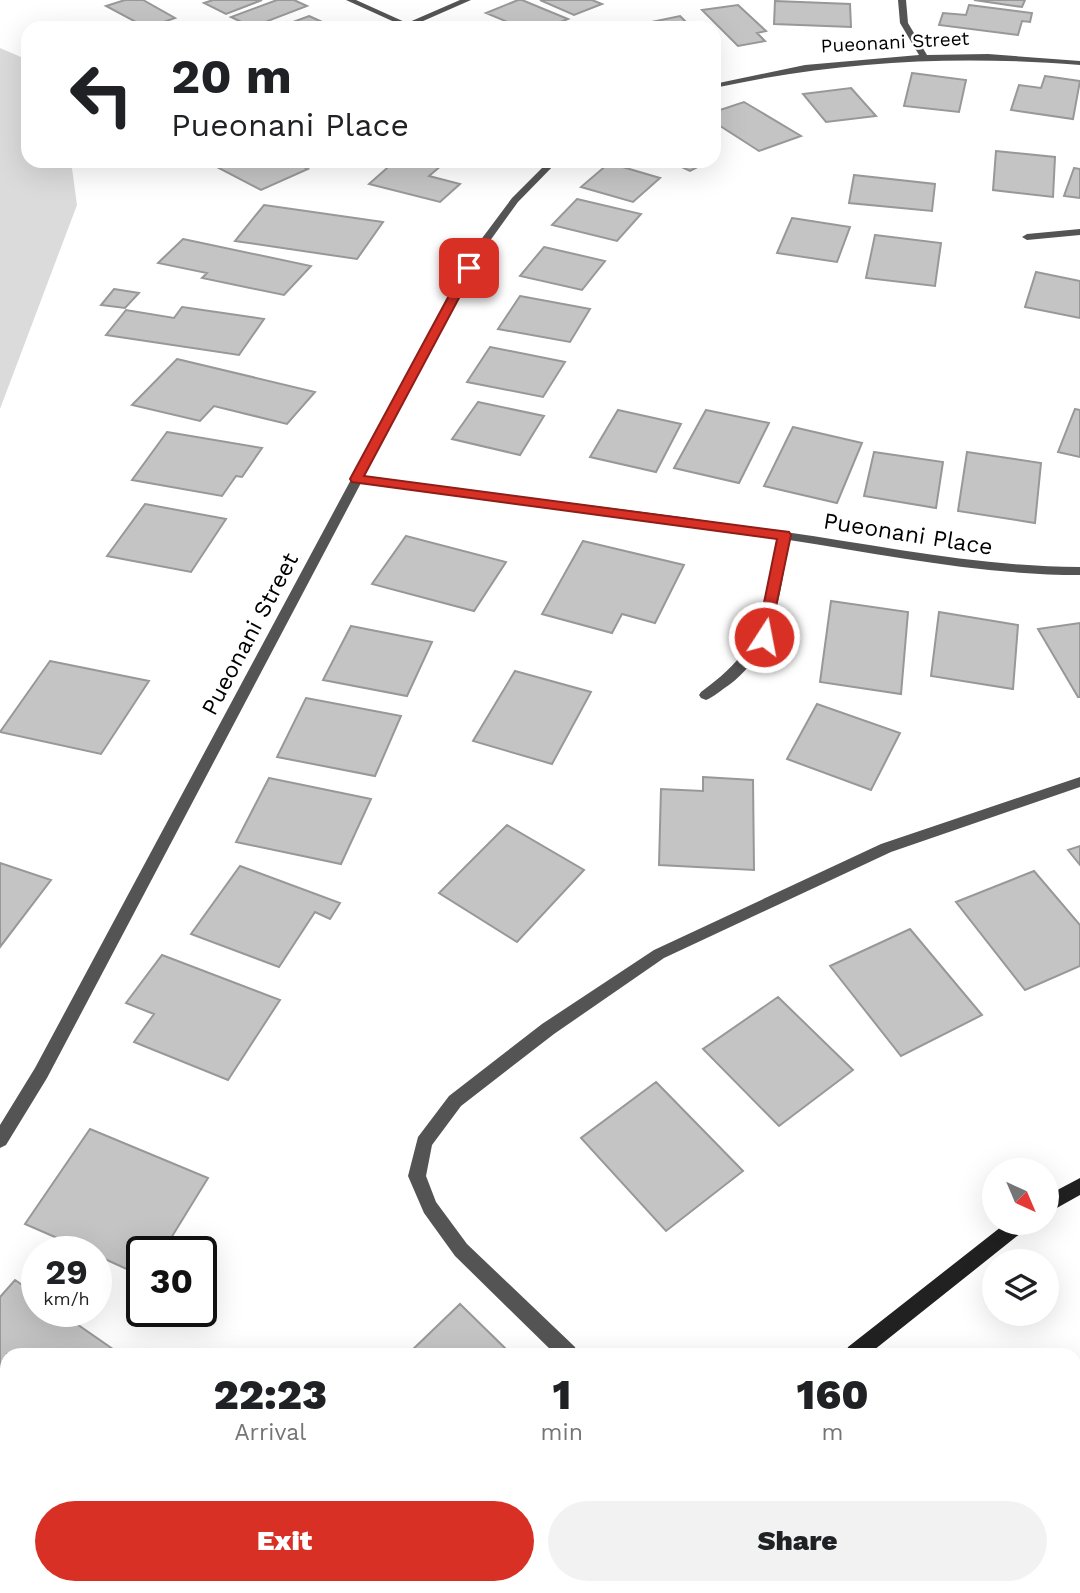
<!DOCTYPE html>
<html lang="en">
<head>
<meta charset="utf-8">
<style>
	body { margin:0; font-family:"Work Sans",sans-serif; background:#f2f2f2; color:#202124; height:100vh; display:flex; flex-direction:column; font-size:26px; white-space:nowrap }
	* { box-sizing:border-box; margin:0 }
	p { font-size:23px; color:#757577 }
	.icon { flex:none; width:38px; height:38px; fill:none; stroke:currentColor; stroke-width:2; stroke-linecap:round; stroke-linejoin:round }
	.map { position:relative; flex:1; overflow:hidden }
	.sheet { position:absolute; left:0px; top:1348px; width:1082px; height:247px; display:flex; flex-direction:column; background:#fff; border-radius:21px 21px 0 0; box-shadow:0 7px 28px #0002 }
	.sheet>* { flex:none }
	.guide { position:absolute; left:21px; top:21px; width:700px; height:147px; border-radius:21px; box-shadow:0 7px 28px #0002; background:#fff; color:#202124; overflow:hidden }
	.needle { width:46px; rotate:136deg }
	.buttons { position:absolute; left:982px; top:1158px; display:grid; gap:14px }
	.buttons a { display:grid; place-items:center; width:77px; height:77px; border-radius:50%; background:#fff; box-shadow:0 7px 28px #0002; font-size:35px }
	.speed { position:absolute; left:21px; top:1236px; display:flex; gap:14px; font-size:35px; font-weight:700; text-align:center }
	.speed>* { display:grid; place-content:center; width:91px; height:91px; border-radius:50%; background:#fff; box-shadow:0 7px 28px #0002; line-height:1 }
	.speed small { font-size:18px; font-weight:400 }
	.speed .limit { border:4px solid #111; border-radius:10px; background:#fff; color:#111 }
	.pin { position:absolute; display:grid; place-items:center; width:60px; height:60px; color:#fff; margin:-30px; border-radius:14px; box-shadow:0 4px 10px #0006 }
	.me { position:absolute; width:77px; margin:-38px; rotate:11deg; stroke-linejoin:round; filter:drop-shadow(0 0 5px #0008) }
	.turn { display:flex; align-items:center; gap:24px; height:147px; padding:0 35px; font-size:32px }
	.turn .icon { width:91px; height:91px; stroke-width:2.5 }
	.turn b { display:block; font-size:49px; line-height:60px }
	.eta { display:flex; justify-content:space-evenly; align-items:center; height:119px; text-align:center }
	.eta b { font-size:42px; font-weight:800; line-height:49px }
	.action { display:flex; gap:14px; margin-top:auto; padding:14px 35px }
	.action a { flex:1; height:80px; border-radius:42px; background:#d93025; color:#fff; font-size:28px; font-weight:800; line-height:80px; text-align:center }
	.action a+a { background:#f2f2f2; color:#202124 }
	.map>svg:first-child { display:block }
	.green { fill:#dbdbdb }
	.building { fill:#c4c4c4; stroke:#989898; stroke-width:2 }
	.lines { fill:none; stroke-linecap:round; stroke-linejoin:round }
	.lane { fill:#545454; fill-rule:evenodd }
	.street { fill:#545454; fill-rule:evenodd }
	.secondary { fill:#212121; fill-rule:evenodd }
	.route { fill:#d93025; stroke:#8d1f18; stroke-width:2 }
	.labels { text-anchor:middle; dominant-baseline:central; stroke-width:5; stroke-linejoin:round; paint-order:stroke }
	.far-street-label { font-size:19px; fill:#000; stroke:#fff }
	.street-label { font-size:23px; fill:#000; stroke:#fff }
</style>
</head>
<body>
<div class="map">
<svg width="1080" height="1593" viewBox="0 0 1080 1593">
	<rect width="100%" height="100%" fill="#fff"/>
	<path class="green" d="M 0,48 L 28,60 L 28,161 L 71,161 L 77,205 L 0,409 Z"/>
	<path class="building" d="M 125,0 L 143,0 L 175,18 L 147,28 L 106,6 Z
		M 213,0 L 262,0 L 226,14 L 204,3 Z
		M 277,0 L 294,0 L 307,6 L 252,27 L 231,17 Z
		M 518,0 L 522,0 L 568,19 L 546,28 L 522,28 L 486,13 Z
		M 540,0 L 592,0 L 602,4 L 574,15 Z
		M 974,0 L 1025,0 L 1022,7 Z
		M 775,1 L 850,4 L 851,27 L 774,24 Z
		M 738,5 L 766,31 L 757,33 L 765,41 L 738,46 L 702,10 Z
		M 969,5 L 1032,13 L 1030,22 L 1022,21 L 1018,35 L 939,25 L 943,13 L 966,15 Z
		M 309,16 L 331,26 L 277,28 Z
		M 680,16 L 692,28 L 640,28 L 654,25 L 651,22 Z
		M 912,73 L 966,80 L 959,112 L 904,106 Z
		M 1045,76 L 1080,81 L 1073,119 L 1011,110 L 1019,85 L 1041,88 Z
		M 851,88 L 876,116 L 826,122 L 803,94 Z
		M 744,102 L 801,136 L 759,151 L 714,122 L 714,112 Z
		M 996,151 L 1055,157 L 1053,197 L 993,190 Z
		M 216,161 L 292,161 L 308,169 L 261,190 L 211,164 Z
		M 395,161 L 426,161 L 442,165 L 429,176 L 460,184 L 440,202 L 369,184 Z
		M 669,161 L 709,161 L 690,171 Z
		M 609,163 L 660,178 L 633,202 L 581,187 Z
		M 1074,168 L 1080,169 L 1080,198 L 1064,196 Z
		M 854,175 L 935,184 L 932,211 L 849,203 Z
		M 577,199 L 641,214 L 617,241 L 552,225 Z
		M 264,205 L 383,222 L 357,259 L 235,241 Z
		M 792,218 L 850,227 L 837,262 L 777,253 Z
		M 875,235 L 941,243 L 935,286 L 866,278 Z
		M 183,239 L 311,266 L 284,295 L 202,278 L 207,273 L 158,263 Z
		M 544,247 L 605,261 L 582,290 L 520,276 Z
		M 1036,272 L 1080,281 L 1080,318 L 1025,307 Z
		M 114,289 L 139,293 L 125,308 L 101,305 Z
		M 520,296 L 590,309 L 570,342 L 498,329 Z
		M 182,307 L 264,319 L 239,355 L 106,335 L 126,310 L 174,318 Z
		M 490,347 L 565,362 L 543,397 L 467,382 Z
		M 177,359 L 315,392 L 287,424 L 214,406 L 200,421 L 132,405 Z
		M 478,402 L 544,416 L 520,455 L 452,439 Z
		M 1075,409 L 1080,410 L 1080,457 L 1058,452 Z
		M 618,410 L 681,424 L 656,472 L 590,457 Z
		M 706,410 L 769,423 L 739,483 L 674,468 Z
		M 793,427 L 862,443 L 837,503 L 764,486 Z
		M 167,432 L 262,448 L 242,477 L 236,476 L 222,496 L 132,480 Z
		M 874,452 L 943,462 L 936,508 L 864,496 Z
		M 967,452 L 1041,463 L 1035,523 L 958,511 Z
		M 145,504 L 226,519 L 191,572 L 107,556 Z
		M 406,536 L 506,562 L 474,611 L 372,584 Z
		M 583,541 L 684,565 L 655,623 L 622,614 L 612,633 L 542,614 Z
		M 831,601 L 908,612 L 901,694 L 820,682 Z
		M 939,612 L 1018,625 L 1013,689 L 931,676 Z
		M 1080,623 L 1080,697 L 1078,697 L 1038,629 Z
		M 351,626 L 432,642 L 407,696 L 323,680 Z
		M 50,661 L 149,681 L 101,754 L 0,732 Z
		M 515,671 L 591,692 L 552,764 L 473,741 Z
		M 306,698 L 401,716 L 375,776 L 277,757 Z
		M 817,704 L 900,733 L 871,790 L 787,759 Z
		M 703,777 L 753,780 L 754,870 L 659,865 L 661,789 L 703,791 Z
		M 269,778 L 371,799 L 341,864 L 236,842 Z
		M 507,825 L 584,870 L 517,942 L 439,893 Z
		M 1080,846 L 1080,865 L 1068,850 Z
		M 0,863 L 51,880 L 0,947 Z
		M 240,866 L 340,903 L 330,919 L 315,912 L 279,967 L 191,934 Z
		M 1034,871 L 1080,925 L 1080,966 L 1025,990 L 956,902 Z
		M 910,929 L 982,1015 L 901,1056 L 830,966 Z
		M 162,955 L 280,1000 L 228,1080 L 134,1042 L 154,1014 L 126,1003 Z
		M 778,997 L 853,1070 L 779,1126 L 703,1049 Z
		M 656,1082 L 743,1171 L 666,1231 L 581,1138 Z
		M 90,1129 L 208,1178 L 163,1251 L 142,1251 L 142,1276 L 96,1255 L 96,1251 L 87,1251 L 25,1224 Z
		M 15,1280 L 37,1295 L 37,1311 L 58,1311 L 120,1354 L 7,1354 L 7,1440 L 0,1435 L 0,1297 Z
		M 460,1304 L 511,1354 L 408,1354 Z
		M 1074,1556 L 1080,1562 L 1080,1578 L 1074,1583 Z
		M 238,1587 L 369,1587 L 363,1593 L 243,1593 Z
		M 947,1587 L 1070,1587 L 1064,1593 L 952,1593 Z"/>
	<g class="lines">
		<path class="lane" d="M 802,1587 L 826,1587 L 828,1593 L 804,1593 Z"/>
		<path class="street" d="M 346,0 L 356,0 L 407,23 L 460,0 L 471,0 L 414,25 L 417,28 L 397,28 L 401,25 Z
			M 898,0 L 906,0 L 908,23 L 927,55 L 988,54 L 1080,61 L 1080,65 C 954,55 838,61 714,88 L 714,84 L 805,65 L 919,55 L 900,23 Z
			M 549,161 L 558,161 L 518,202 L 487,245 L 364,477 C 505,495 646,511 785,532 C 884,546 980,567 1080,567 L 1080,575 C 981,575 886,555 789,540 C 780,593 776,650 729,685 C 721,690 714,697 706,700 L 701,698 L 699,695 L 701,692 C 767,644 764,613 777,538 L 361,483 L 47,1078 L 6,1145 L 0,1148 L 0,1125 L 35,1068 L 477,245 L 512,198 Z
			M 1080,229 L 1080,235 L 1027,240 L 1022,237 L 1027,234 Z
			M 1080,777 L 1080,787 L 891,852 L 664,958 L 554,1034 L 461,1106 L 432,1145 L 426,1176 L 436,1202 L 467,1244 L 575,1347 L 577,1354 L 555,1354 L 455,1256 L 424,1213 L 408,1176 L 418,1137 L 449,1096 L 542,1024 L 654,950 L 881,844 Z"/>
		<path class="secondary" d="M 1080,1178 L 1080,1195 L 1046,1214 L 1046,1196 Z
			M 1006,1223 L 1029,1223 L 1026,1229 L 869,1354 L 846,1354 L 848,1347 Z
			M 623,1587 L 646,1587 L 644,1593 L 621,1593 Z"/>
	</g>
	<path class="route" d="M 465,266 L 475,268 L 364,476 L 789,532 L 791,535 L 769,640 L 759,640 L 757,637 L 777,539 L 352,482 L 350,479 Z"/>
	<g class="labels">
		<g class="far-street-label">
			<text transform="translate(895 42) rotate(-3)">Pueonani Street</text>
		</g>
		<g class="street-label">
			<text transform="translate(908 534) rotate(9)">Pueonani Place</text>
			<text transform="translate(250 634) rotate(-62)">Pueonani Street</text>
		</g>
	</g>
</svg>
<div class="buttons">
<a><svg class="needle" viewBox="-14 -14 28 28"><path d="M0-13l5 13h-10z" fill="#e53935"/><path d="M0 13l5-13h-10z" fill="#757577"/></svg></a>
<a><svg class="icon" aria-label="layers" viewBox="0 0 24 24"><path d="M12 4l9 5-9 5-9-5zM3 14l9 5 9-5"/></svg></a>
</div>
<div class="speed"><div>29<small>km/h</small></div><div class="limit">30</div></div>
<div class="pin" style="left:469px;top:268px;background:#d93025"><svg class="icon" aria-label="arrive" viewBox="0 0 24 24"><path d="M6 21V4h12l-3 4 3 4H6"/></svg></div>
<svg class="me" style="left:764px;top:637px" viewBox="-20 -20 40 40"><circle r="17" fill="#d93025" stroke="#fff" stroke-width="3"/><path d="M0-11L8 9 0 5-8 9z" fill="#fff"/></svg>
<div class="guide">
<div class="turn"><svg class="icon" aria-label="left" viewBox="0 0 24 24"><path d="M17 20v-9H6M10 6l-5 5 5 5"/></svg><div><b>20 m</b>Pueonani Place</div></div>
</div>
<section class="sheet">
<div class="eta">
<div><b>22:23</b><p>Arrival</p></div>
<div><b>1</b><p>min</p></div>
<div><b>160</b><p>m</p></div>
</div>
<div class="action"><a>Exit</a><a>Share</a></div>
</section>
</div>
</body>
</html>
